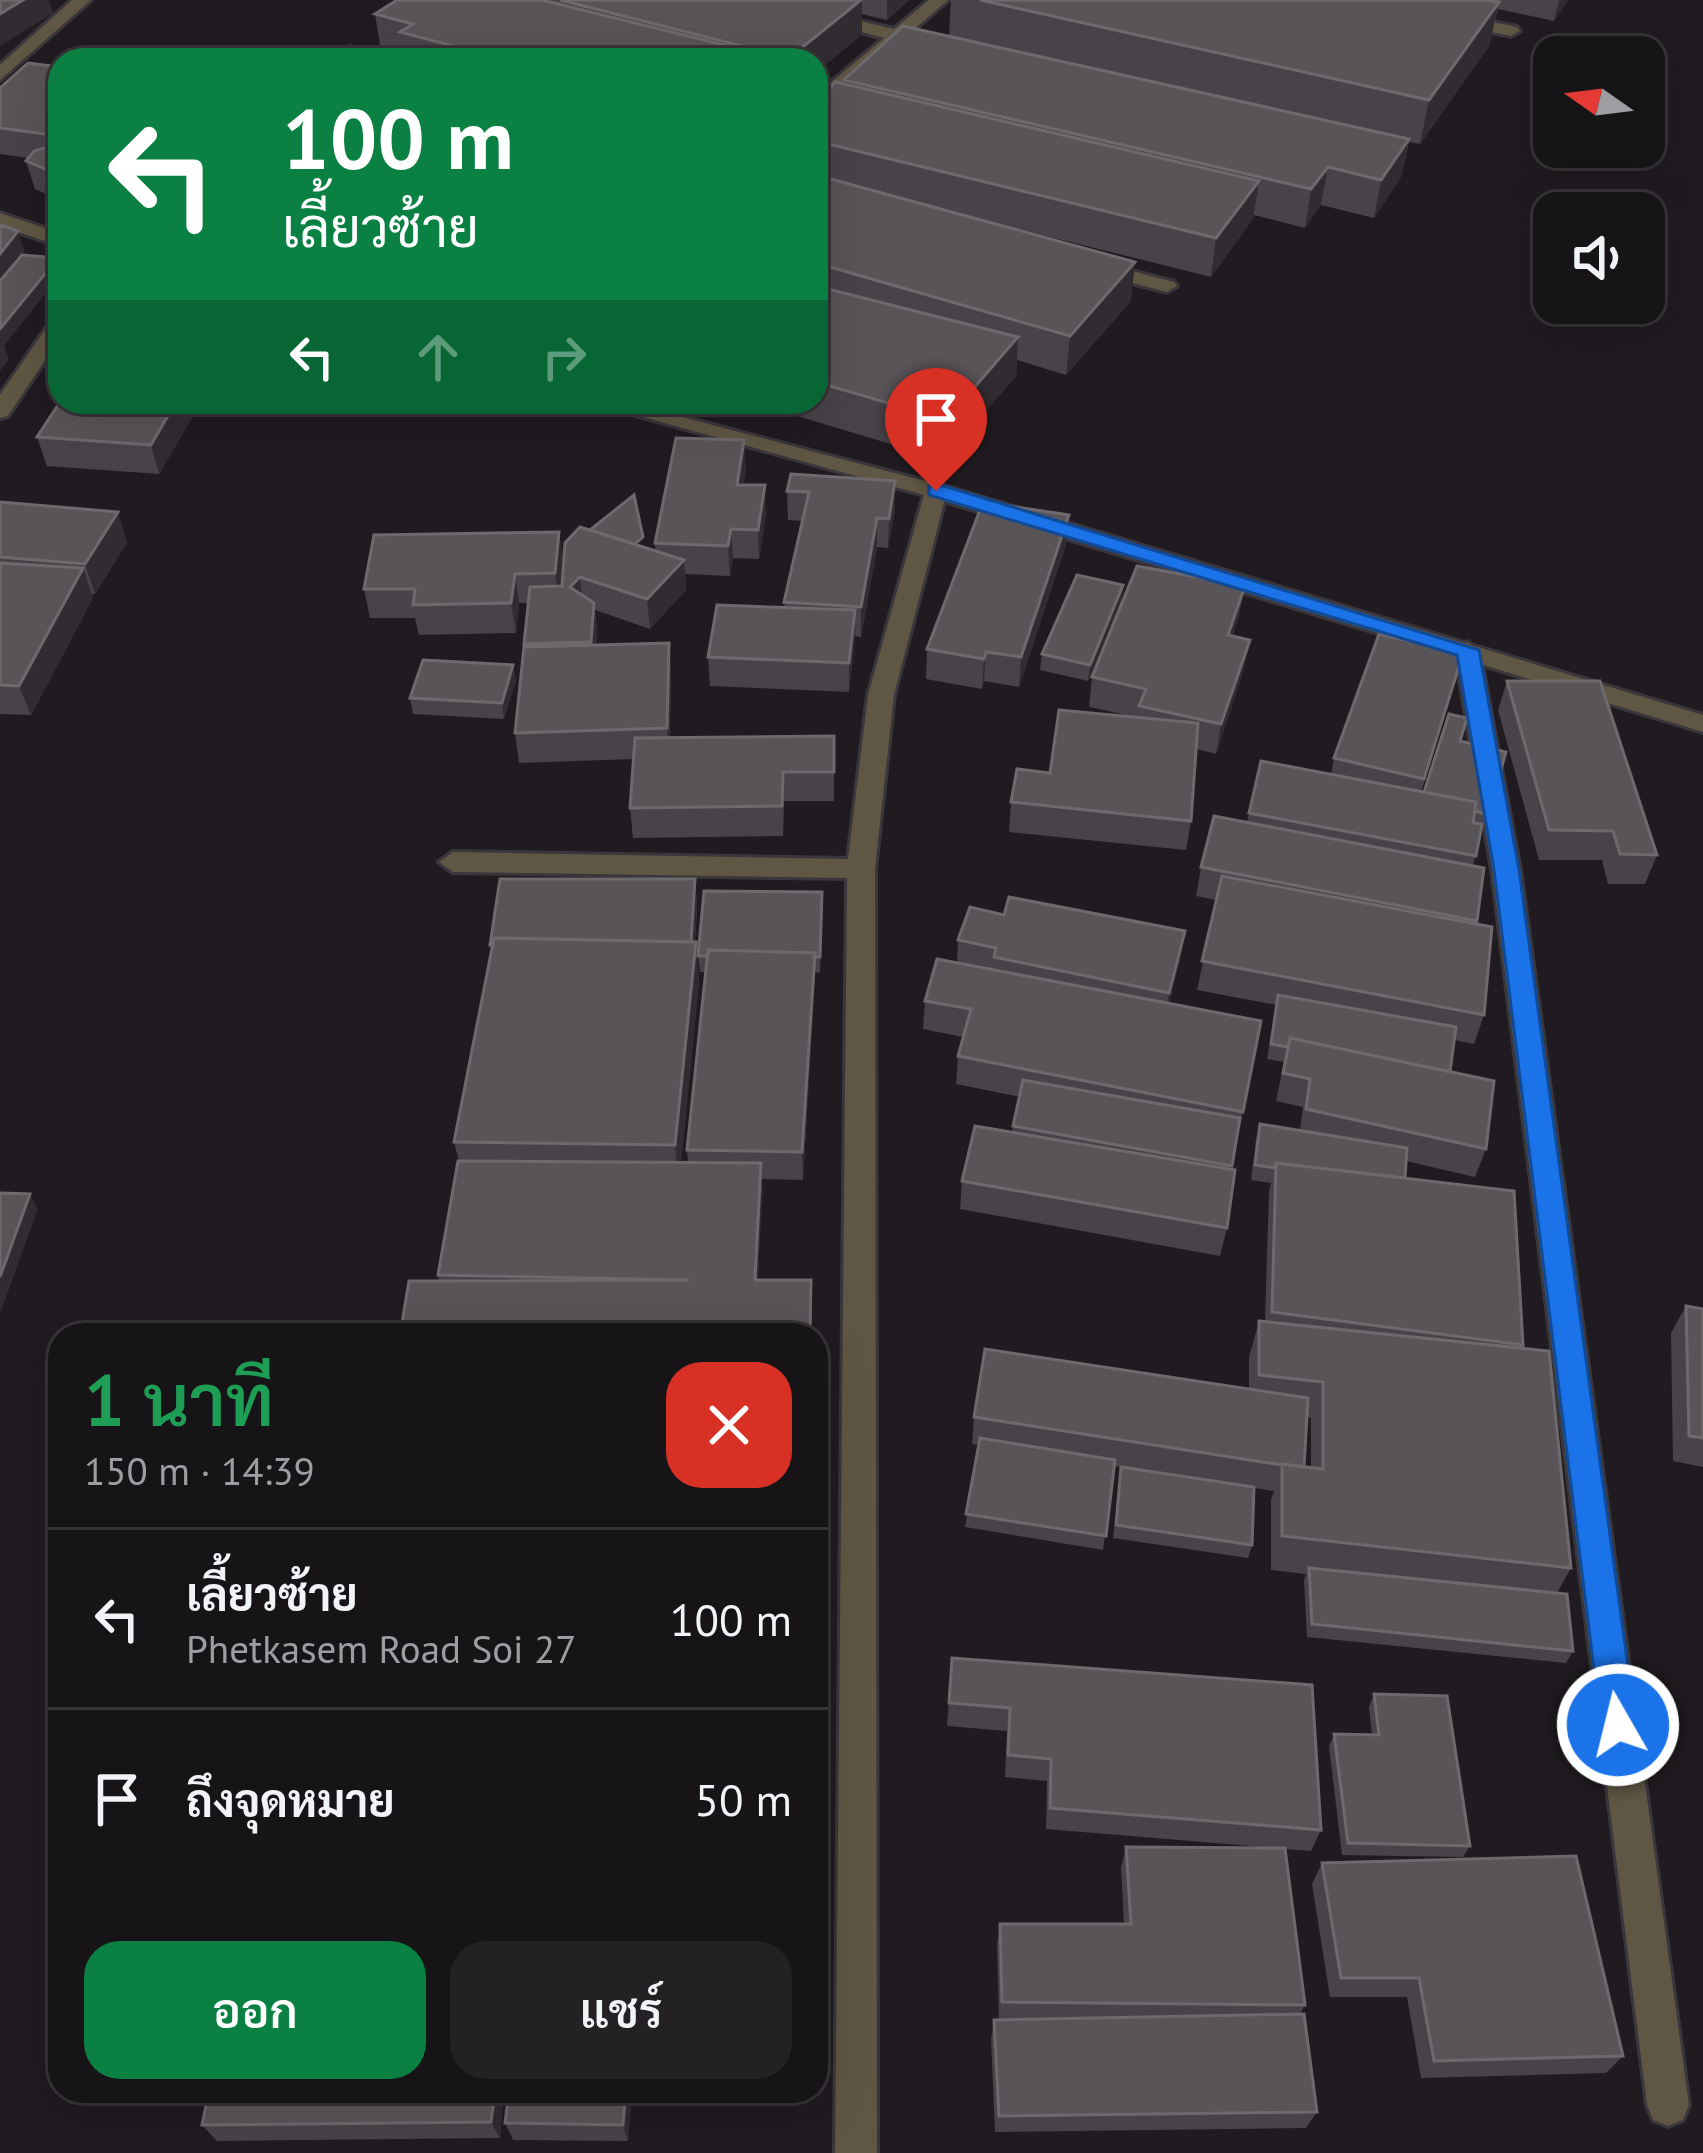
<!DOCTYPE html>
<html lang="th">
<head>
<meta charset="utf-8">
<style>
	body { margin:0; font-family:"PT Sans",Sarabun,sans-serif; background:#242125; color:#f1f3f6; height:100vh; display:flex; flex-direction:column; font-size:45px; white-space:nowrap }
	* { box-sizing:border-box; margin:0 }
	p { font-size:39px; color:#9e9ea2 }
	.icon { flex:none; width:66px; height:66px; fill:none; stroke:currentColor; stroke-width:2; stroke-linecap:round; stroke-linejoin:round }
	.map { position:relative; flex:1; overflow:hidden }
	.side { position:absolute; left:48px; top:1323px; width:780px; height:780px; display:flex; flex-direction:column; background:#171418; border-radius:36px; box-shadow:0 12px 48px #0002,0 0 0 3px #363337 }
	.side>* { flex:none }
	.guide { position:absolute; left:48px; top:48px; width:780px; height:366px; border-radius:36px; box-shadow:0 12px 48px #0002,0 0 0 3px #363337; background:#0b8043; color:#fff; overflow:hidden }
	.needle { width:78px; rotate:284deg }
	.fabs { position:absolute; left:1533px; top:36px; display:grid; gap:24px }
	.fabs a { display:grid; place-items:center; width:132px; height:132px; border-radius:24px; background:#171418; box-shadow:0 12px 48px #0002,0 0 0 3px #363337; font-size:60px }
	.pin { position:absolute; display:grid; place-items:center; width:102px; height:102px; color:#fff; margin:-123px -51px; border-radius:50% 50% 50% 0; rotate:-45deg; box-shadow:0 0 12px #0007 }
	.pin .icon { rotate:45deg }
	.me { position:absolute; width:132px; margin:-66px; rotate:352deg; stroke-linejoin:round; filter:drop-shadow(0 0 9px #0008) }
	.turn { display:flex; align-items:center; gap:42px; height:252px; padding:0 36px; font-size:54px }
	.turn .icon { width:156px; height:156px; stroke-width:2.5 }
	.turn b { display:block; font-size:84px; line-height:102px }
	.lanes { display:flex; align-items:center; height:114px; padding:0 36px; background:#0003; justify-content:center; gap:60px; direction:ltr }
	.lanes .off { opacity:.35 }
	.round { display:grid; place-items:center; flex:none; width:126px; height:126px; border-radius:36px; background:#242125 }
	.head { display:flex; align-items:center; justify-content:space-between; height:204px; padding:0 36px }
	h1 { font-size:72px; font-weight:600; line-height:90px; color:#1e9e55 }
	.primary-button { display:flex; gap:24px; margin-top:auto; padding:24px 36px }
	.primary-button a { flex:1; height:138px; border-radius:36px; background:#0b8043; color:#fff; font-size:48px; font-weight:600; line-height:138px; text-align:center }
	.primary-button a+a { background:#242125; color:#f1f3f6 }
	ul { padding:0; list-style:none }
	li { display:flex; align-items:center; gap:36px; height:180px; padding:0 36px; border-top:3px solid #363337 }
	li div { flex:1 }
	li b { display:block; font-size:45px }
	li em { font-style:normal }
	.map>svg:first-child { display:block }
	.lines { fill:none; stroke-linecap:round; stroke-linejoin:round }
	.service-casing { stroke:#3a363b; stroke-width:6 }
	.minor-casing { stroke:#3a363b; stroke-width:6 }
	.tertiary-casing { stroke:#3a363b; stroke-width:6 }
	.service { fill:#5f5643; fill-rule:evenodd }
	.minor { fill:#5f5643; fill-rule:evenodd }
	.tertiary { fill:#5f5643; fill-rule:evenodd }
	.wall { fill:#474348; fill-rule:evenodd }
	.shaded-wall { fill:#302c31 }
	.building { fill:#585458; stroke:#6d696d; stroke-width:3 }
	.route { fill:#1a73e8; stroke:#114b97; stroke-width:3 }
</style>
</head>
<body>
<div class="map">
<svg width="1703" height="2153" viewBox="0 0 1703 2153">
	<rect width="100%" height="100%" fill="#1f1b20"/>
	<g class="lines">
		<g class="service-casing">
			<path id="service" d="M 72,0 L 91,0 L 0,80 L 0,65 Z
				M 739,0 L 770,0 L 894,29 L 929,0 L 948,0 L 910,33 L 935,39 L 935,47 L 901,41 L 816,109 L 816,95 L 884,38 Z
				M 1458,15 L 1517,27 L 1520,31 L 1511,36 L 1452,24 L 1452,16 Z
				M 1097,262 L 1174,282 L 1177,286 L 1167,292 L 1090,272 L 1090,264 Z"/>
		</g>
		<g class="minor-casing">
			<path id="minor" d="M 60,316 L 60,338 L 8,416 L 0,418 L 0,395 L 53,318 Z
				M 936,484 L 947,491 L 894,695 L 875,869 L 877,2153 L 835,2153 L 847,878 L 453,872 L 439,862 L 453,852 L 848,859 L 868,695 L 925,491 Z
				M 1467,642 L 1479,650 L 1520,870 L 1689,2105 L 1683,2120 L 1668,2126 L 1653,2120 L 1647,2105 L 1492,870 L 1455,650 Z"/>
		</g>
		<g class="tertiary-casing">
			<path id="tertiary" d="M 0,213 L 60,233 L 60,246 L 0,226 Z
				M 589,402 L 625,402 L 944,486 L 1703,715 L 1703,732 L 928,496 Z"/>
		</g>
		<use href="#service" class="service"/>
		<use href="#minor" class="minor"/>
		<use href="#tertiary" class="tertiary"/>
	</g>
	<path class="wall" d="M 397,0 L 909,0 L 887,20 L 862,14 L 862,35 L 816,60 L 404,60 L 404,57 L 381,50 L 375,14 Z
		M 951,0 L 1568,0 L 1554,21 L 1498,9 L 1489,46 L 1420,144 L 1409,142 L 1401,177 L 1374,218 L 1321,205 L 1305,228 L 1254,215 L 1253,219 L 1211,277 L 962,215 L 1131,301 L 1066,375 L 1017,360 L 1016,376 L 944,460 L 750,402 L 816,402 L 816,100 L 844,84 L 844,80 L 949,36 Z
		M 60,67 L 60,194 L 53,197 L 35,189 L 26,161 L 28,158 L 0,154 L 0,88 Z
		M 201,402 L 159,474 L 47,466 L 37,437 Z
		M 746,469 L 743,485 L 766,514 L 759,559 L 733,558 L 730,576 L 685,574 L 686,590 L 650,629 L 595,610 L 597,632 L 596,645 L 669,643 L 671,672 L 670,738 L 834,736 L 834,801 L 784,801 L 783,836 L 633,838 L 630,808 L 634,759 L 519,763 L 515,733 L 528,603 L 519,603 L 516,633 L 419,635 L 415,618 L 370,618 L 364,589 L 559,532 L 563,562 L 560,586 L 644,548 L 655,551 L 655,543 Z
		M 895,481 L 895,510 L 888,548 L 877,547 L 861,637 L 855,636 L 849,692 L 710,686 L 708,657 L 784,607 L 802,521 L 788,520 L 787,491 Z
		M 0,502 L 127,542 L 95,594 L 92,594 L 93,598 L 31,715 L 0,714 Z
		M 1069,515 L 1066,545 L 1019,687 L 984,681 L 982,689 L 926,679 L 927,649 Z
		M 1245,586 L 1239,616 L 1232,636 L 1244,669 L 1216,754 L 1196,749 L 1191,821 L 1186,850 L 1009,832 L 1011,802 L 1050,773 L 1136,717 L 1089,707 L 1092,677 Z
		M 1122,600 L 1088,681 L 1040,670 L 1042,654 Z
		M 513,665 L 516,680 L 504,719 L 413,714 L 410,698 Z
		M 1507,681 L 1657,855 L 1645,884 L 1608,884 L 1602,860 L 1539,860 L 1498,710 Z
		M 1455,683 L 1421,792 L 1424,792 L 1460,741 L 1506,752 L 1483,830 L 1481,830 L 1473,866 L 1484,868 L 1476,924 L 1484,1015 L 1474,1044 L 1454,1040 L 1450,1072 L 1486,1149 L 1475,1177 L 1406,1161 L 1405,1178 L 1523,1345 L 1521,1348 L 1571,1568 L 1557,1593 L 1573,1651 L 1566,1663 L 1307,1637 L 1304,1581 L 1306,1574 L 1271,1570 L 1271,1499 L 1274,1491 L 1254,1488 L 1252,1545 L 1248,1558 L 1113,1538 L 1121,1467 L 1114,1466 L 1103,1550 L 965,1527 L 979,1445 L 972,1444 L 974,1417 L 1249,1389 L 1249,1357 L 1259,1321 L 1265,1321 L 1269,1191 L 1271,1183 L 1251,1180 L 1256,1139 L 1260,1124 L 1300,1130 L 1303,1107 L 1276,1101 L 1284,1062 L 1267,1059 L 1276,1005 L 1197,990 L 1216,900 L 1196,896 L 1201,867 L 1247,822 L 1261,761 L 1331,775 L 1334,758 ZM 1307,1417 L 1311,1418 L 1311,1468 L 1304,1467 Z
		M 695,879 L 697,908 L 695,942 L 699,982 L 681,1162 L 688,1162 L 687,1150 L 706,972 L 700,972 L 698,956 L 822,892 L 820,973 L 815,972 L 803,1180 L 762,1179 L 758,1280 L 812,1307 L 811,1335 L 400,1335 L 439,1281 L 438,1275 L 459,1161 L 454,1142 L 491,950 L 490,945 Z
		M 1004,915 L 1180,960 L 1169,1003 L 1261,1021 L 1231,1170 L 1227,1228 L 1220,1256 L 960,1209 L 962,1181 L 1012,1132 L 1020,1097 L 956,1084 L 958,1056 L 963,1037 L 923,1029 L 925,1001 L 957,963 L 958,940 Z
		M 1686,1306 L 1703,1309 L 1703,1467 L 1673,1461 L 1671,1333 Z
		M 952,1658 L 1321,1830 L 1311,1851 L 1285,1849 L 1305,2005 L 1300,2014 L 1317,2112 L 1306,2128 L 995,2132 L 991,2039 L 994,2020 L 999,2020 L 997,1943 L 1000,1924 L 1124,1924 L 1121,1868 L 1126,1847 L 1274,1848 L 1046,1829 L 1047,1781 L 1005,1777 L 1007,1731 L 947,1726 Z
		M 1374,1694 L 1470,1846 L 1463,1857 L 1342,1855 L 1329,1746 L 1334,1734 L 1372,1735 L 1369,1707 Z
		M 1322,1863 L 1623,2056 L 1606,2073 L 1421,2078 L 1407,1997 L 1330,1997 L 1312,1884 Z
		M 504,2091 L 500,2138 L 217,2141 L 202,2125 Z
		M 632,2091 L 628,2141 L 513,2140 L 505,2123 Z"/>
	<path class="shaded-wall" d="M 23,0 L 49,0 L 53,13 L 0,46 L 0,14 Z
		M 862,0 L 862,35 L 816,73 L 816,60 L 789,60 L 789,58 Z
		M 887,0 L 909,0 L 887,20 Z
		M 1559,0 L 1568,0 L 1554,21 Z
		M 1499,2 L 1489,46 L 1420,144 L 1429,100 Z
		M 1409,139 L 1401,177 L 1374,218 L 1381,180 Z
		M 58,165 L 60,172 L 60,194 L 53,197 L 45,169 Z
		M 1328,167 L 1321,205 L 1305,228 L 1311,189 Z
		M 1259,181 L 1253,219 L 1211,277 L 1216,238 Z
		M 18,231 L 27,259 L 0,293 L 0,254 Z
		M 58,258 L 60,275 L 4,346 L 9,359 L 0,371 L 0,329 Z
		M 1135,262 L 1131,301 L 1066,375 L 1070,336 Z
		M 1018,337 L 1016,376 L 944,460 L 946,420 Z
		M 176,402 L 201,402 L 159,474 L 151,445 Z
		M 744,440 L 746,469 L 739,514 L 737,485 Z
		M 895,481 L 895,510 L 888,548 L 889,519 Z
		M 765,485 L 766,514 L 759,559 L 758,530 Z
		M 118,512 L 127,542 L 95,594 L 85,564 Z
		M 1069,515 L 1066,545 L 1019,687 L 1021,657 Z
		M 877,518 L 877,547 L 861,637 L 861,607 Z
		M 731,529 L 733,558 L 730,576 L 728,546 Z
		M 559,532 L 563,562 L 559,602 L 555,573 Z
		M 684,560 L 686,590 L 650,629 L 647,599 Z
		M 83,568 L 93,598 L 31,715 L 19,686 Z
		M 515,574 L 519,603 L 516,633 L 511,603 Z
		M 580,577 L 583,607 L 570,587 Z
		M 1123,585 L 1122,600 L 1088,681 L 1090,665 Z
		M 1245,586 L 1239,616 L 1223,665 L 1228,635 Z
		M 594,603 L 597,632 L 594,671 L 591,642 Z
		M 855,610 L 855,640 L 849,692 L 849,663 Z
		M 1250,640 L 1244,669 L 1216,754 L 1221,724 Z
		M 669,643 L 671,672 L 669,758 L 667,728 Z
		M 986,652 L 984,681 L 982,689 L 984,659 Z
		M 513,665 L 516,680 L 504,719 L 502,703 Z
		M 695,879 L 697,908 L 694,953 L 696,942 L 699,982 L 679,1184 L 675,1145 Z
		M 1185,931 L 1180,960 L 1164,1022 L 1169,993 Z
		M 815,953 L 815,982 L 803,1180 L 802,1152 Z
		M 761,1163 L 763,1191 L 756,1307 L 755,1280 Z
		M 30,1194 L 38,1209 L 0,1314 L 0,1277 Z
		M 495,2091 L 504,2091 L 500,2138 L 491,2122 Z
		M 626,2091 L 632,2091 L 628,2141 L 623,2125 Z"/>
	<path class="building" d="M 0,0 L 23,0 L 0,14 Z
		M 397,0 L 542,0 L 781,59 L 506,60 L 400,32 L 413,24 L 375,14 Z
		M 560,0 L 861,0 L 789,58 Z
		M 980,0 L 1487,0 L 1499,2 L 1429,100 Z
		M 903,26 L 1409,139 L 1381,180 L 1328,167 L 1311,189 L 844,80 Z
		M 350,46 L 401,60 L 329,60 Z
		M 28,63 L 60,67 L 60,136 L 0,128 L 0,88 Z
		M 836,82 L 1259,181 L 1216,238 L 816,141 L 816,116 L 820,113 L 816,112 L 816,100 Z
		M 48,147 L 60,151 L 60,165 L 45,169 L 26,161 L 34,151 Z
		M 816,175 L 1135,262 L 1070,336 L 816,263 Z
		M 0,225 L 18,231 L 0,254 Z
		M 22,255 L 58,258 L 0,329 L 0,281 Z
		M 816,286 L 1018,337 L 946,420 L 816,382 Z
		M 60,402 L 176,402 L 151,445 L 37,437 Z
		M 676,438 L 744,440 L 737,485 L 765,485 L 758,530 L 731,529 L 728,546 L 655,543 Z
		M 791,474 L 895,481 L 889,519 L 877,518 L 861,607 L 784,602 L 809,492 L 787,491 Z
		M 634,495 L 643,537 L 635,544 L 590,530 Z
		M 0,502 L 118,512 L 85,564 L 0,557 Z
		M 983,502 L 1069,515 L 1021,657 L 986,652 L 984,659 L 927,649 Z
		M 580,527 L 684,560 L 647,599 L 580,577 L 570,587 L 594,603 L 591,642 L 524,644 L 530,587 L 562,586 L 565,543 Z
		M 559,532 L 555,573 L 515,574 L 511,603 L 413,605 L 415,589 L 364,589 L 374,535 Z
		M 0,563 L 83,568 L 19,686 L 0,685 Z
		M 1137,566 L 1245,586 L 1228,635 L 1250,640 L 1221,724 L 1139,706 L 1146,689 L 1092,677 Z
		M 1077,575 L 1123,585 L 1090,665 L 1042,654 Z
		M 717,605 L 855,610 L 849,663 L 708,657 Z
		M 1379,634 L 1463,653 L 1424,779 L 1334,758 Z
		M 669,643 L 667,728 L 515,733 L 524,647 Z
		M 423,660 L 513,665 L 502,703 L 410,698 Z
		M 1507,681 L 1600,681 L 1657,855 L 1620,854 L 1613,831 L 1549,830 Z
		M 1059,710 L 1198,723 L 1191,821 L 1011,802 L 1017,769 L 1050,773 Z
		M 1449,714 L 1467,718 L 1460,741 L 1506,752 L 1488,815 L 1475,811 L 1476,802 L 1424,792 Z
		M 834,736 L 834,772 L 783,772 L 782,806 L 630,808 L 635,738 Z
		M 1261,761 L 1476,802 L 1473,823 L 1482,824 L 1476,856 L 1249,813 Z
		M 1214,816 L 1484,868 L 1477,921 L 1201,867 Z
		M 1222,876 L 1492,927 L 1484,1015 L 1202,961 Z
		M 500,879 L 695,879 L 691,942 L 494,938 L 493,945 L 490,945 Z
		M 704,891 L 822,892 L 820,957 L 814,957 L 815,953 L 708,950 L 708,956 L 698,956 Z
		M 1009,897 L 1185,931 L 1169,993 L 994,957 L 996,948 L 958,940 L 970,907 L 1004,915 Z
		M 494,938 L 696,942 L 675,1145 L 454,1142 Z
		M 708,950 L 815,953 L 802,1152 L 687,1150 Z
		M 937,959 L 1261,1021 L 1243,1112 L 958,1056 L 971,1009 L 925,1001 Z
		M 1278,995 L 1456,1027 L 1450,1072 L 1290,1038 L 1288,1047 L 1271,1044 Z
		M 1290,1038 L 1494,1081 L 1486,1149 L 1306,1109 L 1310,1079 L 1283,1073 Z
		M 1023,1080 L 1240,1118 L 1232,1166 L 1013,1126 Z
		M 1260,1124 L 1407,1148 L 1405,1178 L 1276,1163 L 1275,1168 L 1255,1165 Z
		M 975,1126 L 1235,1170 L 1227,1228 L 962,1181 Z
		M 458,1161 L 761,1163 L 755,1280 L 811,1280 L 810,1335 L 400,1335 L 409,1281 L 689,1280 L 438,1275 Z
		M 1276,1163 L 1514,1191 L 1523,1345 L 1272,1312 Z
		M 0,1193 L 30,1194 L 0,1277 Z
		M 1686,1306 L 1703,1309 L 1703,1438 L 1689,1436 Z
		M 1259,1321 L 1549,1351 L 1571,1568 L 1282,1536 L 1282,1464 L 1323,1469 L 1323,1382 L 1259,1375 Z
		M 985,1349 L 1308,1398 L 1304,1467 L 1282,1464 L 1282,1465 L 974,1417 Z
		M 980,1438 L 1115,1460 L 1106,1536 L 966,1514 Z
		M 1121,1467 L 1254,1487 L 1252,1545 L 1116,1525 Z
		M 1309,1568 L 1567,1594 L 1573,1651 L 1312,1624 Z
		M 952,1658 L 1312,1685 L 1321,1830 L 1050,1808 L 1051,1759 L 1008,1755 L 1010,1708 L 949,1703 Z
		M 1374,1694 L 1447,1696 L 1470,1846 L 1348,1843 L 1334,1734 L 1379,1735 Z
		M 1126,1847 L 1285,1848 L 1305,2005 L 1002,2002 L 1000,1924 L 1131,1924 Z
		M 1576,1856 L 1623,2056 L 1434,2061 L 1419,1978 L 1341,1978 L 1322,1863 Z
		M 1304,2014 L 1317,2112 L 999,2116 L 994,2020 Z
		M 209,2091 L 495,2091 L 491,2122 L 202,2125 Z
		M 509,2091 L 626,2091 L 623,2125 L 505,2123 Z"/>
	<path class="route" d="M 929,486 L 944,486 L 1479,650 L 1519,870 L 1636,1725 L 1631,1737 L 1618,1742 L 1606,1737 L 1601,1725 L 1494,870 L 1457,655 L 929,495 Z"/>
</svg>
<div class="fabs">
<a><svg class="needle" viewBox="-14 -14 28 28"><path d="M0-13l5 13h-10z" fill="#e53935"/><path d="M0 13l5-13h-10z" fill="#9e9ea2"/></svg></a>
<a><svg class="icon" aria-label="sound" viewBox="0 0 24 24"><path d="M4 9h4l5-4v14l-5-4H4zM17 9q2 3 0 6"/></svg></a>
</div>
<div class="pin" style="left:936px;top:491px;background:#d93025"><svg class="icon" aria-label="arrive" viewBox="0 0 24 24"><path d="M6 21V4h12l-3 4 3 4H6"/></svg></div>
<svg class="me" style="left:1618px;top:1725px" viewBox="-20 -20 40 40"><circle r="17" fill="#1a73e8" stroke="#fff" stroke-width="3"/><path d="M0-11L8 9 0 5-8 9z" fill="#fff"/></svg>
<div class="guide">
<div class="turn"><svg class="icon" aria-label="left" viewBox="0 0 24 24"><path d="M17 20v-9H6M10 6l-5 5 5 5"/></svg><div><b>100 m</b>เลี้ยวซ้าย</div></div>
<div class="lanes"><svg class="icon" aria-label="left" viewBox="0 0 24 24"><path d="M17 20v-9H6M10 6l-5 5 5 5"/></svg><svg class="icon off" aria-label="ahead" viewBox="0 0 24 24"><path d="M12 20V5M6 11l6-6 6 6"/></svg><svg class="icon off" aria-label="right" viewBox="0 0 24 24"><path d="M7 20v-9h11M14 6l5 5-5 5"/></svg></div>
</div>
<section class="side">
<div class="head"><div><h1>1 นาที</h1><p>150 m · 14:39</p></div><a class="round" style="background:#d93025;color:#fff"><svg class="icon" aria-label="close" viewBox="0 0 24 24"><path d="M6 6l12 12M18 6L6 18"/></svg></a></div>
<ul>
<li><svg class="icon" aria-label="left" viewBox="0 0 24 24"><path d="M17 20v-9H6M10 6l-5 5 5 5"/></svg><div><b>เลี้ยวซ้าย</b><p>Phetkasem Road Soi 27</p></div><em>100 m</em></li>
<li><svg class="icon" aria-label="arrive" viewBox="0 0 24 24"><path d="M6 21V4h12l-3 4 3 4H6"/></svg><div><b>ถึงจุดหมาย</b></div><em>50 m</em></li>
</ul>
<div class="primary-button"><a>ออก</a><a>แชร์</a></div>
</section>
</div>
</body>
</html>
